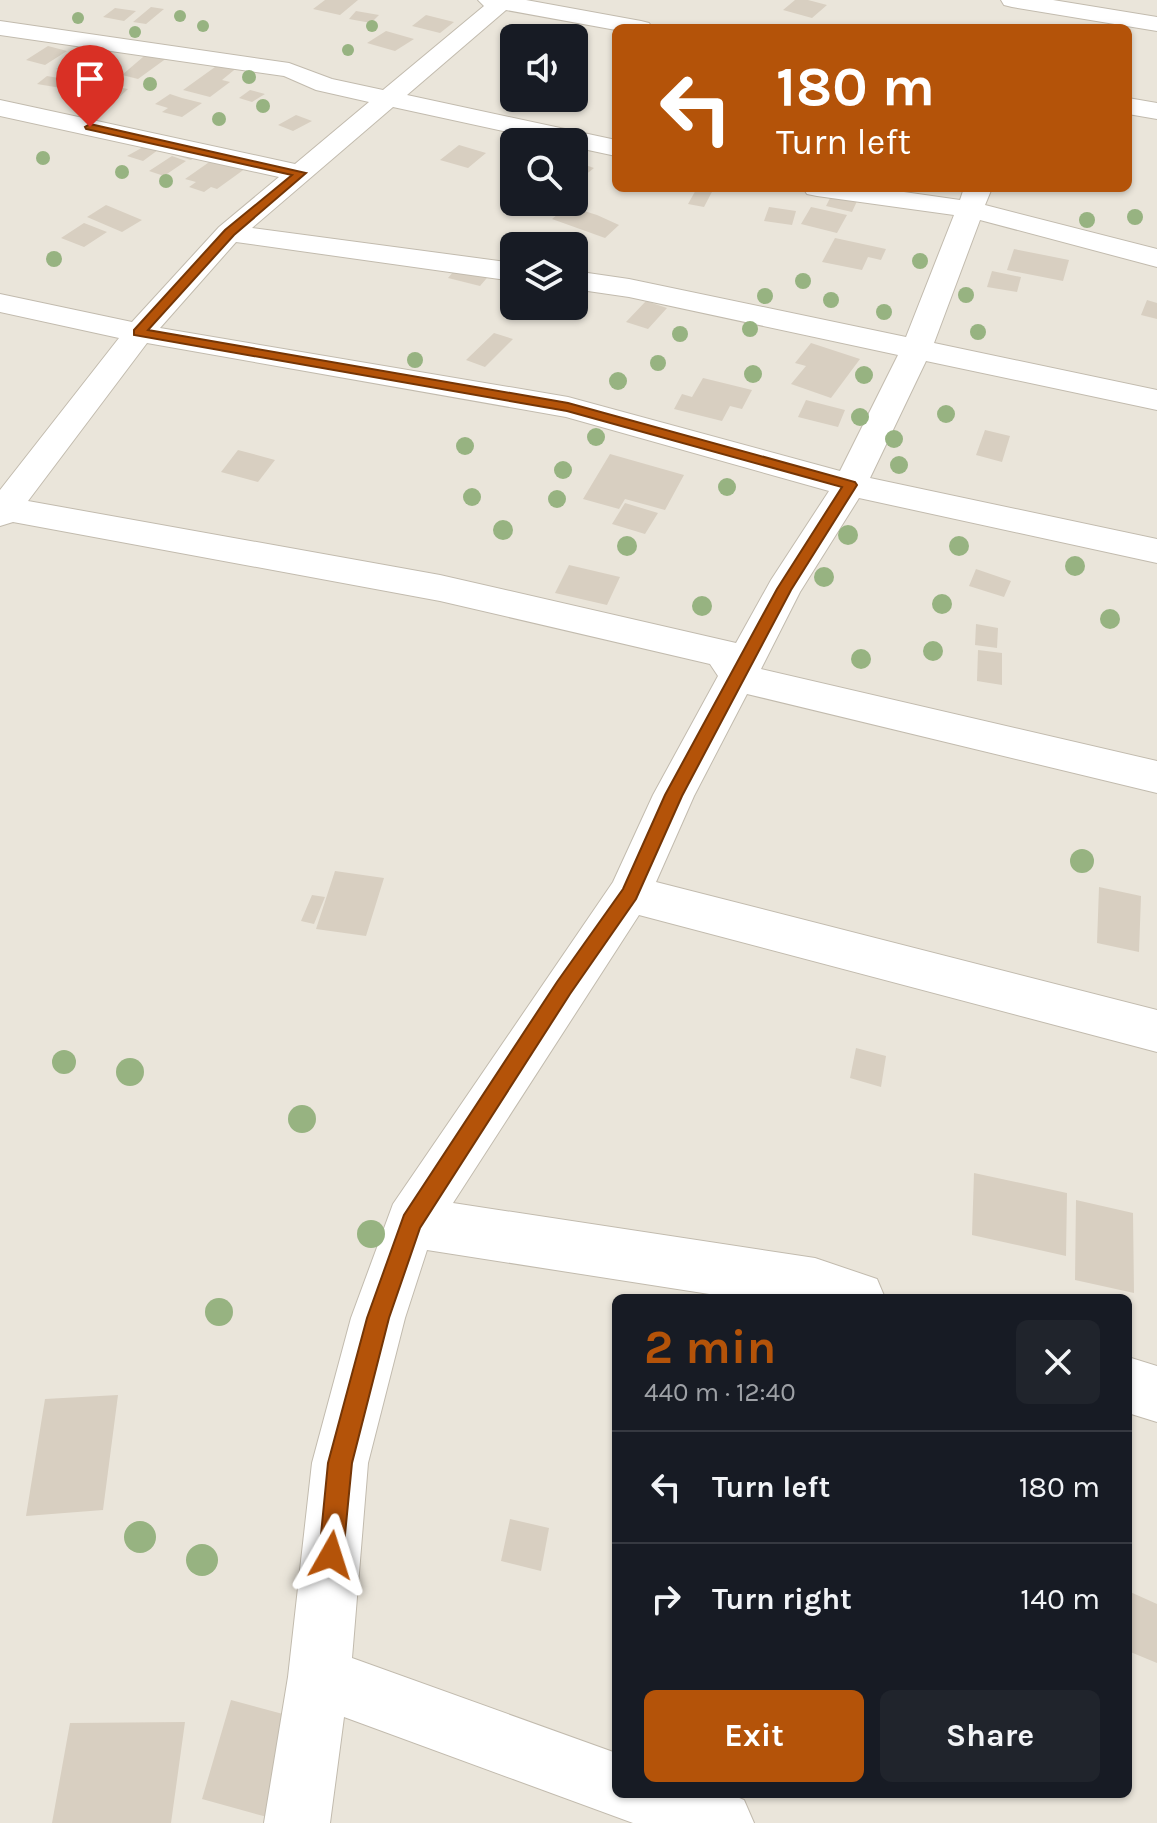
<!DOCTYPE html>
<html lang="en">
<head>
<meta charset="utf-8">
<style>
	body { margin:0; font-family:Karla,sans-serif; background:#20242c; color:#f1f3f6; height:100vh; display:flex; flex-direction:column; font-size:30px; white-space:nowrap }
	* { box-sizing:border-box; margin:0 }
	p { font-size:26px; color:#9ea1a6 }
	.icon { flex:none; width:44px; height:44px; fill:none; stroke:currentColor; stroke-width:2; stroke-linecap:round; stroke-linejoin:round }
	.map { position:relative; flex:1; overflow:hidden }
	.side { position:absolute; left:612px; top:1294px; width:520px; height:504px; display:flex; flex-direction:column; background:#171b24; border-radius:12px; box-shadow:0 2px 6px #0004 }
	.side>* { flex:none }
	.hud { position:absolute; left:612px; top:24px; width:520px; height:168px; border-radius:12px; box-shadow:0 2px 6px #0004; background:#b45309; color:#fff; overflow:hidden }
	.controls { position:absolute; left:500px; top:24px; display:grid; gap:16px }
	.controls a { display:grid; place-items:center; width:88px; height:88px; border-radius:12px; background:#171b24; box-shadow:0 2px 6px #0004; font-size:40px }
	.pin { position:absolute; display:grid; place-items:center; width:68px; height:68px; color:#fff; margin:-82px -34px; border-radius:50% 50% 50% 0; rotate:-45deg; box-shadow:0 0 8px #0007 }
	.pin .icon { rotate:45deg }
	.me { position:absolute; width:88px; margin:-44px; rotate:6deg; stroke-linejoin:round; filter:drop-shadow(0 0 6px #0008) }
	.turn { display:flex; align-items:center; gap:28px; height:168px; padding:0 32px; font-size:36px }
	.turn .icon { width:104px; height:104px; stroke-width:2.5 }
	.turn b { display:block; font-size:56px; line-height:68px }
	.round { display:grid; place-items:center; flex:none; width:84px; height:84px; border-radius:12px; background:#20242c }
	.head { display:flex; align-items:center; justify-content:space-between; height:136px; padding:0 32px }
	h1 { font-size:48px; font-weight:700; line-height:60px; color:#b45309 }
	.button { display:flex; gap:16px; margin-top:auto; padding:16px 32px }
	.button a { flex:1; height:92px; border-radius:12px; background:#b45309; color:#fff; font-size:32px; font-weight:700; line-height:92px; text-align:center }
	.button a+a { background:#20242c; color:#f1f3f6 }
	ul { padding:0; list-style:none }
	li { display:flex; align-items:center; gap:24px; height:112px; padding:0 32px; border-top:2px solid #363941 }
	li div { flex:1 }
	li b { display:block; font-size:30px }
	li em { font-style:normal }
	.map>svg:first-child { display:block }
	.residential { fill:#eae5da; fill-rule:evenodd }
	.building { fill:#d8cfc1 }
	.lines { fill:none; stroke-linecap:round; stroke-linejoin:round }
	.minor-casing { stroke:#c2bbae; stroke-width:2 }
	.minor { fill:#fff; fill-rule:evenodd }
	.tree { fill:#97b381 }
	.route { fill:#b45309; stroke:#753606; stroke-width:2 }
</style>
</head>
<body>
<div class="map">
<svg width="1157" height="1823" viewBox="0 0 1157 1823">
	<rect width="100%" height="100%" fill="#f6f3ec"/>
	<path class="residential" d="M 0,0 L 1157,0 L 1157,1823 L 0,1823 ZM 616,28 L 1128,28 L 1128,188 L 616,188 ZM 514,38 L 574,38 L 574,98 L 514,98 ZM 514,142 L 574,142 L 574,202 L 514,202 ZM 514,246 L 574,246 L 574,306 L 514,306 ZM 616,1298 L 1128,1298 L 1128,1794 L 616,1794 Z"/>
	<path class="building" d="M 325,0 L 358,0 L 340,15 L 313,9 Z
		M 795,0 L 808,0 L 827,5 L 812,18 L 783,10 Z
		M 151,7 L 164,9 L 146,24 L 133,22 Z
		M 115,8 L 136,11 L 124,21 L 103,17 Z
		M 356,11 L 379,15 L 371,23 L 349,19 Z
		M 426,15 L 454,22 L 440,33 L 412,26 Z
		M 386,31 L 414,39 L 395,51 L 367,43 Z
		M 48,46 L 67,51 L 45,65 L 26,60 Z
		M 150,51 L 171,55 L 138,79 L 122,75 Z
		M 70,58 L 91,63 L 77,73 L 56,69 Z
		M 222,62 L 239,66 L 222,80 L 230,82 L 210,97 L 183,90 Z
		M 47,76 L 76,81 L 67,89 L 37,84 Z
		M 91,82 L 128,89 L 113,103 L 75,96 Z
		M 250,90 L 265,94 L 252,102 L 239,98 Z
		M 170,94 L 182,98 L 202,103 L 182,117 L 162,112 L 168,108 L 155,104 Z
		M 296,115 L 312,121 L 293,131 L 278,125 Z
		M 165,135 L 208,147 L 191,160 L 158,150 L 143,161 L 127,156 Z
		M 459,145 L 486,153 L 468,168 L 440,160 Z
		M 172,156 L 186,161 L 164,176 L 149,171 Z
		M 215,158 L 253,163 L 217,189 L 211,187 L 204,192 L 189,187 L 196,182 L 185,179 Z
		M 574,161 L 594,168 L 574,184 Z
		M 697,188 L 714,188 L 704,207 L 688,204 Z
		M 832,194 L 858,199 L 852,212 L 826,206 Z
		M 106,205 L 142,220 L 122,232 L 87,217 Z
		M 568,206 L 597,215 L 619,225 L 605,238 L 552,219 Z
		M 769,207 L 796,211 L 792,225 L 764,221 Z
		M 811,207 L 847,215 L 837,233 L 801,224 Z
		M 84,223 L 107,232 L 84,247 L 61,238 Z
		M 835,238 L 886,249 L 881,260 L 868,257 L 862,270 L 822,262 Z
		M 1014,249 L 1069,260 L 1063,281 L 1007,270 Z
		M 460,264 L 492,272 L 480,286 L 448,278 Z
		M 992,271 L 1021,277 L 1017,292 L 987,287 Z
		M 1147,300 L 1157,303 L 1157,319 L 1141,315 Z
		M 646,301 L 667,308 L 648,329 L 626,322 Z
		M 494,333 L 513,339 L 485,367 L 466,360 Z
		M 811,343 L 860,359 L 831,398 L 791,384 L 806,366 L 795,363 Z
		M 703,378 L 752,390 L 742,409 L 730,406 L 722,421 L 674,409 L 682,394 L 692,397 Z
		M 806,400 L 845,410 L 838,427 L 798,417 Z
		M 985,430 L 1010,436 L 1002,462 L 976,455 Z
		M 238,450 L 275,460 L 258,482 L 221,472 Z
		M 610,454 L 684,475 L 665,510 L 625,499 L 619,509 L 583,499 Z
		M 625,503 L 658,513 L 645,534 L 612,524 Z
		M 569,565 L 620,577 L 607,605 L 555,593 Z
		M 976,569 L 1011,581 L 1004,597 L 969,586 Z
		M 976,624 L 998,628 L 997,648 L 975,645 Z
		M 978,650 L 1002,653 L 1002,685 L 977,681 Z
		M 335,871 L 384,878 L 366,936 L 316,929 Z
		M 1099,887 L 1141,896 L 1139,952 L 1097,943 Z
		M 312,895 L 325,897 L 314,924 L 301,921 Z
		M 856,1048 L 886,1056 L 881,1087 L 850,1078 Z
		M 974,1173 L 1067,1193 L 1066,1256 L 972,1235 Z
		M 1076,1200 L 1133,1213 L 1134,1293 L 1075,1280 Z
		M 118,1395 L 103,1510 L 26,1516 L 45,1399 Z
		M 510,1519 L 549,1528 L 541,1571 L 501,1561 Z
		M 1128,1591 L 1157,1604 L 1157,1663 L 1128,1651 Z
		M 231,1700 L 294,1717 L 267,1817 L 202,1799 Z
		M 185,1722 L 171,1823 L 52,1823 L 70,1723 Z"/>
	<g class="lines">
		<g class="minor-casing">
			<path id="minor" d="M 478,0 L 526,0 L 641,21 L 649,23 L 653,28 L 616,30 L 506,10 L 407,95 L 616,140 L 616,156 L 574,147 L 574,142 L 553,142 L 393,107 L 252,228 L 514,263 L 514,281 L 236,242 L 160,328 L 568,397 L 840,471 L 898,355 L 629,297 L 574,289 L 574,271 L 629,279 L 906,337 L 954,215 L 817,196 L 807,194 L 803,188 L 876,188 L 960,200 L 964,188 L 992,188 L 985,205 L 1157,249 L 1157,267 L 980,220 L 934,343 L 1157,390 L 1157,410 L 926,361 L 870,478 L 1157,539 L 1157,563 L 859,498 L 800,592 L 761,669 L 1157,761 L 1157,793 L 747,694 L 694,796 L 656,882 L 1157,1010 L 1157,1052 L 639,915 L 453,1203 L 815,1258 L 877,1279 L 885,1298 L 735,1298 L 427,1250 L 405,1318 L 368,1463 L 352,1658 L 616,1753 L 616,1794 L 730,1794 L 744,1800 L 754,1823 L 633,1823 L 344,1717 L 330,1823 L 264,1823 L 288,1677 L 312,1463 L 351,1318 L 393,1204 L 613,882 L 653,795 L 718,676 L 710,664 L 440,601 L 13,522 L 0,526 L 0,490 L 119,338 L 0,312 L 0,294 L 132,322 L 219,227 L 279,177 L 0,116 L 0,100 L 295,164 L 369,102 L 316,90 L 284,76 L 0,35 L 0,21 L 289,63 L 332,79 L 383,90 L 484,6 ZM 147,343 L 566,417 L 829,491 L 771,580 L 736,643 L 440,575 L 28,501 Z
				M 1001,0 L 1053,0 L 1157,17 L 1157,31 L 1012,7 L 1004,5 Z
				M 1128,98 L 1157,103 L 1157,119 L 1128,114 Z
				M 1128,1357 L 1157,1366 L 1157,1422 L 1128,1413 Z"/>
		</g>
		<use href="#minor" class="minor"/>
	</g>
	<g class="tree">
		<circle cx="180" cy="16" r="6"/>
		<circle cx="78" cy="18" r="6"/>
		<circle cx="203" cy="26" r="6"/>
		<circle cx="372" cy="26" r="6"/>
		<circle cx="135" cy="32" r="6"/>
		<circle cx="348" cy="50" r="6"/>
		<circle cx="249" cy="77" r="7"/>
		<circle cx="150" cy="84" r="7"/>
		<circle cx="263" cy="106" r="7"/>
		<circle cx="219" cy="119" r="7"/>
		<circle cx="43" cy="158" r="7"/>
		<circle cx="122" cy="172" r="7"/>
		<circle cx="166" cy="181" r="7"/>
		<circle cx="1135" cy="217" r="8"/>
		<circle cx="1087" cy="220" r="8"/>
		<circle cx="54" cy="259" r="8"/>
		<circle cx="920" cy="261" r="8"/>
		<circle cx="803" cy="281" r="8"/>
		<circle cx="966" cy="295" r="8"/>
		<circle cx="765" cy="296" r="8"/>
		<circle cx="831" cy="300" r="8"/>
		<circle cx="884" cy="312" r="8"/>
		<circle cx="750" cy="329" r="8"/>
		<circle cx="978" cy="332" r="8"/>
		<circle cx="680" cy="334" r="8"/>
		<circle cx="415" cy="360" r="8"/>
		<circle cx="658" cy="363" r="8"/>
		<circle cx="753" cy="374" r="9"/>
		<circle cx="864" cy="375" r="9"/>
		<circle cx="618" cy="381" r="9"/>
		<circle cx="946" cy="414" r="9"/>
		<circle cx="860" cy="417" r="9"/>
		<circle cx="596" cy="437" r="9"/>
		<circle cx="894" cy="439" r="9"/>
		<circle cx="465" cy="446" r="9"/>
		<circle cx="899" cy="465" r="9"/>
		<circle cx="563" cy="470" r="9"/>
		<circle cx="727" cy="487" r="9"/>
		<circle cx="472" cy="497" r="9"/>
		<circle cx="557" cy="499" r="9"/>
		<circle cx="503" cy="530" r="10"/>
		<circle cx="848" cy="535" r="10"/>
		<circle cx="627" cy="546" r="10"/>
		<circle cx="959" cy="546" r="10"/>
		<circle cx="1075" cy="566" r="10"/>
		<circle cx="824" cy="577" r="10"/>
		<circle cx="942" cy="604" r="10"/>
		<circle cx="702" cy="606" r="10"/>
		<circle cx="1110" cy="619" r="10"/>
		<circle cx="933" cy="651" r="10"/>
		<circle cx="861" cy="659" r="10"/>
		<circle cx="1082" cy="861" r="12"/>
		<circle cx="64" cy="1062" r="12"/>
		<circle cx="130" cy="1072" r="14"/>
		<circle cx="302" cy="1119" r="14"/>
		<circle cx="371" cy="1234" r="14"/>
		<circle cx="219" cy="1312" r="14"/>
		<circle cx="140" cy="1537" r="16"/>
		<circle cx="202" cy="1560" r="16"/>
	</g>
	<path class="route" d="M 90,124 L 306,173 L 234,235 L 148,330 L 568,403 L 855,482 L 857,485 L 791,590 L 682,796 L 636,899 L 570,994 L 420,1228 L 389,1318 L 352,1463 L 343,1555 L 340,1563 L 331,1567 L 323,1563 L 319,1555 L 328,1463 L 367,1318 L 404,1215 L 557,982 L 623,889 L 665,795 L 777,589 L 842,487 L 567,411 L 134,335 L 134,330 L 225,230 L 292,175 L 86,129 L 85,127 Z"/>
</svg>
<div class="controls">
<a><svg class="icon" aria-label="sound" viewBox="0 0 24 24"><path d="M4 9h4l5-4v14l-5-4H4zM17 9q2 3 0 6"/></svg></a>
<a><svg class="icon" aria-label="search" viewBox="0 0 24 24"><circle cx="10" cy="10" r="6"/><path d="M15 15l6 6"/></svg></a>
<a><svg class="icon" aria-label="layers" viewBox="0 0 24 24"><path d="M12 4l9 5-9 5-9-5zM3 14l9 5 9-5"/></svg></a>
</div>
<div class="pin" style="left:90px;top:127px;background:#d93025"><svg class="icon" aria-label="arrive" viewBox="0 0 24 24"><path d="M6 21V4h12l-3 4 3 4H6"/></svg></div>
<svg class="me" style="left:331px;top:1555px" viewBox="-20 -20 40 40"><path d="M0-17L14 15 0 8-14 15z" fill="#b45309" stroke="#fff" stroke-width="4"/></svg>
<div class="hud">
<div class="turn"><svg class="icon" aria-label="left" viewBox="0 0 24 24"><path d="M17 20v-9H6M10 6l-5 5 5 5"/></svg><div><b>180 m</b>Turn left</div></div>
</div>
<section class="side">
<div class="head"><div><h1>2 min</h1><p>440 m · 12:40</p></div><a class="round"><svg class="icon" aria-label="close" viewBox="0 0 24 24"><path d="M6 6l12 12M18 6L6 18"/></svg></a></div>
<ul>
<li><svg class="icon" aria-label="left" viewBox="0 0 24 24"><path d="M17 20v-9H6M10 6l-5 5 5 5"/></svg><div><b>Turn left</b></div><em>180 m</em></li>
<li><svg class="icon" aria-label="right" viewBox="0 0 24 24"><path d="M7 20v-9h11M14 6l5 5-5 5"/></svg><div><b>Turn right</b></div><em>140 m</em></li>
</ul>
<div class="button"><a>Exit</a><a>Share</a></div>
</section>
</div>
</body>
</html>
